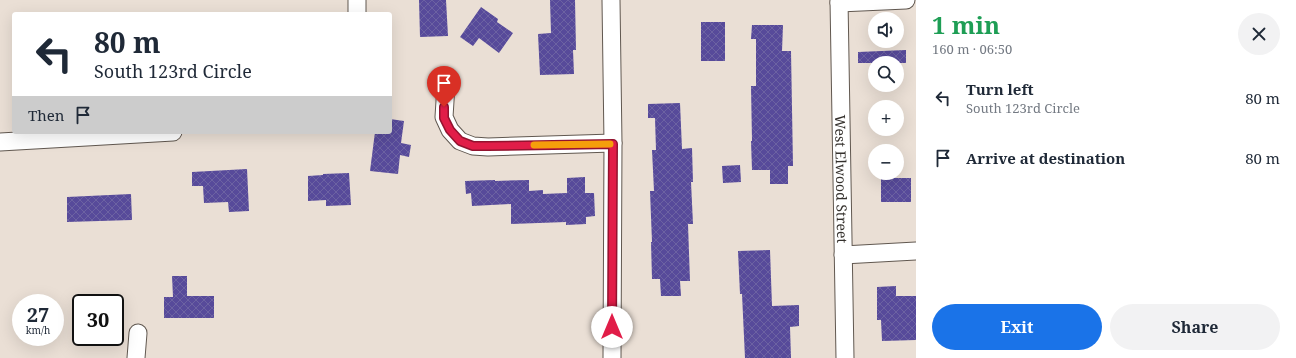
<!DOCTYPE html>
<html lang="en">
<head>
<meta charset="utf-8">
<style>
	body { margin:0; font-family:"Noto Serif",serif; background:#f2f2f3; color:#1f2937; height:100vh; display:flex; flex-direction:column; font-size:15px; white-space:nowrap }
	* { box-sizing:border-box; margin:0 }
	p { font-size:13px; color:#747a83 }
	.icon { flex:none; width:22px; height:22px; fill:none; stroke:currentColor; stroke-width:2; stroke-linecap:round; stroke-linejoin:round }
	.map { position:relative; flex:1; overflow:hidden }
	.side { display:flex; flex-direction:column; background:#fff; width:380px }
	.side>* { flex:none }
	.hud { position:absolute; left:12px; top:12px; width:380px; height:122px; border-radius:4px; box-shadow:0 4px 16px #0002; background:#fff; color:#1f2937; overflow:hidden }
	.buttons { position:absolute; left:868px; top:12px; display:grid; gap:8px }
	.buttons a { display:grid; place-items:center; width:36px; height:36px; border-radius:50%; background:#fff; box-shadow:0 4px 16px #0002; font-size:20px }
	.speed { position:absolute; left:12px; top:294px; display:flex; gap:8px; font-size:20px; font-weight:700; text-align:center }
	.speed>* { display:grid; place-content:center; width:52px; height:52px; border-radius:50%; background:#fff; box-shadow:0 4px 16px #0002; line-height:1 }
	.speed small { font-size:10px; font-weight:400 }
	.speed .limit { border:2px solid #111; border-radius:6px; background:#fff; color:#111 }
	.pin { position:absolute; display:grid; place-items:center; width:34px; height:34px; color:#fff; margin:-41px -17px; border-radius:50% 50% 50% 0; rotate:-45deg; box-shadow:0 0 4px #0007 }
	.pin .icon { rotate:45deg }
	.me { position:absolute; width:44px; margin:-22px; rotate:0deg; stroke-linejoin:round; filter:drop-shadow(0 0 3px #0008) }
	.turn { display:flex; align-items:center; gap:14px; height:84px; padding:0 16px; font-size:18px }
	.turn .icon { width:52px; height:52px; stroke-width:2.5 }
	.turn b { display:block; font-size:28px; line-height:34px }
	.then { display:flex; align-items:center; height:38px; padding:0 16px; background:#0003; gap:8px; font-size:15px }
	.round { display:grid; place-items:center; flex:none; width:42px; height:42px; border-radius:21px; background:#f2f2f3 }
	.summary { display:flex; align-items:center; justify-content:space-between; height:68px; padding:0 16px }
	h1 { font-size:24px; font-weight:700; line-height:30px; color:#1e9e55 }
	.action { display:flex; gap:8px; margin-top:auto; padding:8px 16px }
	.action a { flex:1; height:46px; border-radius:24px; background:#1a73e8; color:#fff; font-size:16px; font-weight:700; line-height:46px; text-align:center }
	.action a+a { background:#f2f2f3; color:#1f2937 }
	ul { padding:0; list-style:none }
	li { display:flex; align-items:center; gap:12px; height:60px; padding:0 16px }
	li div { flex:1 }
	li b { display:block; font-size:15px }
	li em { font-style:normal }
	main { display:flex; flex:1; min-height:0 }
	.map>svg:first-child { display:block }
	.building { fill:url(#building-cross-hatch) }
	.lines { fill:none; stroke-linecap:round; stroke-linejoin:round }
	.minor-casing { stroke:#615850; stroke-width:19 }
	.minor { stroke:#fff; stroke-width:17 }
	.route-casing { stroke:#92132f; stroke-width:10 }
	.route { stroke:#e11d48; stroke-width:7 }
	.slow { stroke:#f59e0b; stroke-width:7 }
	.labels { text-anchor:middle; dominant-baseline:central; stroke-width:4; stroke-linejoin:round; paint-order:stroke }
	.street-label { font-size:14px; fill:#34302c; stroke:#f7ece2 }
</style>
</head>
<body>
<main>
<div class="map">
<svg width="916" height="358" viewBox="0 0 916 358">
	<defs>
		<pattern id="building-cross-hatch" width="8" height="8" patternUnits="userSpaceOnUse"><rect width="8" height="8" fill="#574a9a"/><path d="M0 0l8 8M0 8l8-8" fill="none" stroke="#6c62a2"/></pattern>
	</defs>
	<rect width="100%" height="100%" fill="#eadfd5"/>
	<path class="building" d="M 419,0 L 446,0 L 448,36 L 420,37 Z
		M 550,0 L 575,0 L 576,50 L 573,50 L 574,74 L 540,75 L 538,34 L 551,33 Z
		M 481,7 L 498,19 L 497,22 L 513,33 L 499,53 L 479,38 L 473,46 L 460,37 Z
		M 701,22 L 725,22 L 725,61 L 701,61 Z
		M 752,25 L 783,25 L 782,51 L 791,51 L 793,166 L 788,166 L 788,184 L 770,184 L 770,170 L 752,170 L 751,141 L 752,141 L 751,86 L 756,86 L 756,39 L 751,39 Z
		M 906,50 L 906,63 L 858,63 L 858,52 Z
		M 680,103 L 682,149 L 692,148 L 693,182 L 691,182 L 693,224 L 688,224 L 690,281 L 680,281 L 681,296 L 661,296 L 660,279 L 652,279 L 651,242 L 652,242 L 650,191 L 654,191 L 652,150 L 656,150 L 655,118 L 648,118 L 648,104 Z
		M 390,119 L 404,121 L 401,143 L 411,145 L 409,157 L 400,155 L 398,174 L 370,171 L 375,132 L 390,132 Z
		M 740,165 L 741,182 L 723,183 L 722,166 Z
		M 247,169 L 249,211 L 229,212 L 228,202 L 204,203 L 203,186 L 192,186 L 192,172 Z
		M 349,173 L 351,205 L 326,206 L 326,200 L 308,201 L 308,176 L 323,175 L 323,174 Z
		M 585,177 L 585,193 L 594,193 L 595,216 L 586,217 L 586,224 L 566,225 L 566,222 L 511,224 L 511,204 L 472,206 L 471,193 L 466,194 L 465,181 L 495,180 L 495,181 L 529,180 L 529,191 L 543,190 L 543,194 L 567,193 L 567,178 Z
		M 881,178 L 911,178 L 911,202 L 881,202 Z
		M 131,194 L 132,220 L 67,222 L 67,197 Z
		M 770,250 L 772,306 L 799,305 L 799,326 L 790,327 L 791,358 L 745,358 L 742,294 L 740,294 L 738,251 Z
		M 172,276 L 187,276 L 187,296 L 214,296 L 214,318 L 164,318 L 164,297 L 173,297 Z
		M 896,286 L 896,296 L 916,296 L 916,340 L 882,341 L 881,320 L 877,320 L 877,287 Z"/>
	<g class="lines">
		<g class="minor-casing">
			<g id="minor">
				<path d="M 357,0 L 357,14"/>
				<path d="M 611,0 L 613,143 L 612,358"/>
				<path id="s1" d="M 839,0 L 845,358"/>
				<path d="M 839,3 L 906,0"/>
				<path d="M 446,85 L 444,117 L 450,130 L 460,141 L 473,146 L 488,147 L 613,143"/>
				<path d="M 0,142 L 173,132"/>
				<path d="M 843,255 L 916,251"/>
				<path d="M 136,358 L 138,333"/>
			</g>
		</g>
		<use href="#minor" class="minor"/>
	</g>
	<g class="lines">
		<g class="route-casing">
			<path id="route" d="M 444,107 L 444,118 L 450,130 L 460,141 L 473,146 L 488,146 L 613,144 L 612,327"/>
		</g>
		<use href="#route" class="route"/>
		<path class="slow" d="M 534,145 L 610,144"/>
	</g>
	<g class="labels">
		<g class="street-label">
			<text stroke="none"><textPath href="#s1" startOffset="179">West Elwood Street</textPath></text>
		</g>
	</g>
</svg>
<div class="buttons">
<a><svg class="icon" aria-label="sound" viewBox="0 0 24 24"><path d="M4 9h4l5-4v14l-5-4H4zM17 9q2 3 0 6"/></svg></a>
<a><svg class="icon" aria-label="search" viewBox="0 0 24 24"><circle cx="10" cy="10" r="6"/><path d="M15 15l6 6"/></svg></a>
<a>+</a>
<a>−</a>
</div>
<div class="speed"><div>27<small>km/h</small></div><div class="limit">30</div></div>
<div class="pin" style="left:444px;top:107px;background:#d93025"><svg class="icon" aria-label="arrive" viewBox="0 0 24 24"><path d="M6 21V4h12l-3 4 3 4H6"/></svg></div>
<svg class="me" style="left:612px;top:327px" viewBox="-20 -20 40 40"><circle r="19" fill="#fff"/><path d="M0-13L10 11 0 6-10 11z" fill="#e11d48"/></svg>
<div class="hud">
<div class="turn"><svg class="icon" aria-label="left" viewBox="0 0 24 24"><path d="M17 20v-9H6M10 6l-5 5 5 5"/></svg><div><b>80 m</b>South 123rd Circle</div></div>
<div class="then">Then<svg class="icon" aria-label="arrive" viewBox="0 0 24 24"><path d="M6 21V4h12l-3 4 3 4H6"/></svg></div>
</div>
</div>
<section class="side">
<div class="summary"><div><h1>1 min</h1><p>160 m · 06:50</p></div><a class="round"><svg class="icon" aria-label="close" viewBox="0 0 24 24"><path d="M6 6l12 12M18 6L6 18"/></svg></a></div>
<ul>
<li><svg class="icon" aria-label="left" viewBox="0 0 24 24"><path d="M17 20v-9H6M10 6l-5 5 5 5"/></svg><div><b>Turn left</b><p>South 123rd Circle</p></div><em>80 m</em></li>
<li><svg class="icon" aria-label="arrive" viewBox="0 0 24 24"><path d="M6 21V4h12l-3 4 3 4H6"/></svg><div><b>Arrive at destination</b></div><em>80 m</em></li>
</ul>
<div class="action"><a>Exit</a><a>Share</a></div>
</section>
</main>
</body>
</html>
